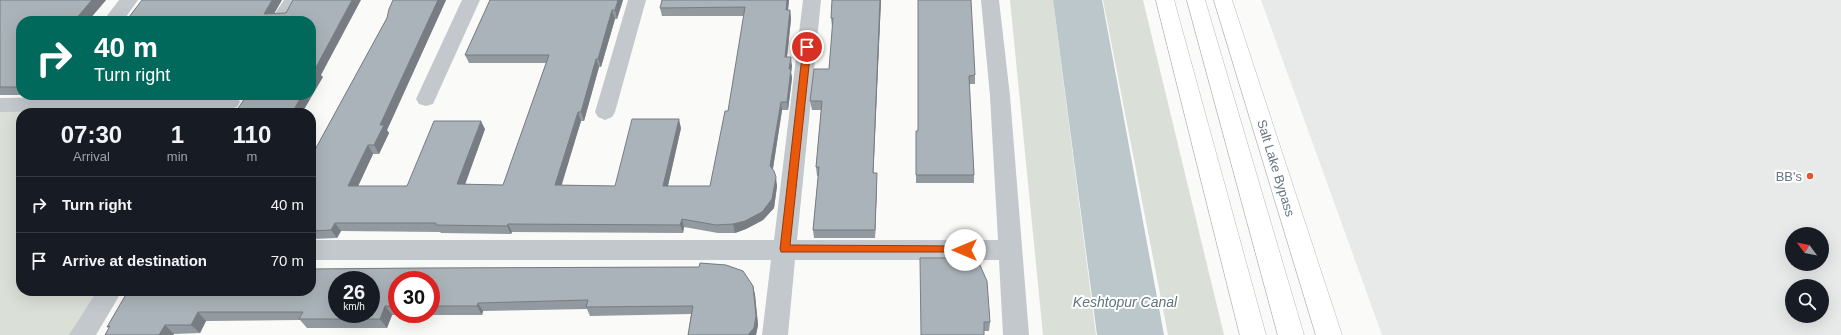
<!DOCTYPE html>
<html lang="en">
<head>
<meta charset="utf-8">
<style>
	body { margin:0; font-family:Helvetica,sans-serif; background:#20242c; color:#f1f3f6; height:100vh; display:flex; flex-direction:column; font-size:15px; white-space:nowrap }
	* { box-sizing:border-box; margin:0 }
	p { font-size:13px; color:#9ea1a6 }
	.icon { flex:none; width:22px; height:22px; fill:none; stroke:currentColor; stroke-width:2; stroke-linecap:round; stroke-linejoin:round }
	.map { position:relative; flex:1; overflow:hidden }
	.panel { position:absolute; left:16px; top:108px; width:300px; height:188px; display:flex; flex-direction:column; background:#171b24; border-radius:16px; box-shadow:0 4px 16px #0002 }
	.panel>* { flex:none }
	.top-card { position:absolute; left:16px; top:16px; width:300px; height:84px; border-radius:16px; box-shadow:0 4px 16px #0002; background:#00695c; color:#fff; overflow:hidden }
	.needle { width:26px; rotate:302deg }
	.tools { position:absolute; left:1785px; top:227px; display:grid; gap:8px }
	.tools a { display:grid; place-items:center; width:44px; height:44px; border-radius:50%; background:#171b24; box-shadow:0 4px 16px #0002; font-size:20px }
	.speed { position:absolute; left:328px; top:271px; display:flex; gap:8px; font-size:20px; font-weight:700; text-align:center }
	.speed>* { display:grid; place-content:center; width:52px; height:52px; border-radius:50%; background:#171b24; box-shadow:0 4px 16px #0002; line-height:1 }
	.speed small { font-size:10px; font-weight:400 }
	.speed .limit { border:6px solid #d22; background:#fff; color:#111 }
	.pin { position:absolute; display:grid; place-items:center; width:34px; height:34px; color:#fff; margin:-17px; border:2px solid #fff; border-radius:50%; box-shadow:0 1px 4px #0007 }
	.me { position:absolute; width:44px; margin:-22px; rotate:270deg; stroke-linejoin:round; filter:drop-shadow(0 0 3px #0008) }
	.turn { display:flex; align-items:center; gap:14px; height:84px; padding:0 12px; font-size:18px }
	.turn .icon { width:52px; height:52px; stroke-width:2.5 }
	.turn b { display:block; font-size:28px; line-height:34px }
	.eta { display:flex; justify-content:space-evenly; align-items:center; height:68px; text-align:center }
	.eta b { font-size:24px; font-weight:600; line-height:28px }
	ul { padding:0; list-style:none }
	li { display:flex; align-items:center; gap:12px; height:56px; padding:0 12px; border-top:1px solid #363941 }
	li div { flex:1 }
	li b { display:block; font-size:15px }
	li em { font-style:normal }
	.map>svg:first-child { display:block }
	.built { fill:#e8e9e9; fill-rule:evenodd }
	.green { fill:#dadfd7 }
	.water { fill:#bbc7cb }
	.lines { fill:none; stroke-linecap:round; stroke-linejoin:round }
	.major-casing { stroke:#b5babe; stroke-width:1 }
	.minor { fill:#c3c8cc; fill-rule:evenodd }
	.major { fill:#fff; fill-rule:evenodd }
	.wall { fill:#929a9f; fill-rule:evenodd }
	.shaded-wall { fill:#777d82 }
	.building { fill:#aab3b9; stroke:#777d82; fill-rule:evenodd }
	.route { fill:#ea580c; stroke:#983908 }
	.poi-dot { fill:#e4572e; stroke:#fff; stroke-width:1.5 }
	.labels { text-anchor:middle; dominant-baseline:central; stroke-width:4; stroke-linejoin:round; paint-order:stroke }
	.street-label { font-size:13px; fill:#657683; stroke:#fff }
	.poi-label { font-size:13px; fill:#657683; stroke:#fff; text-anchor:end }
	.water-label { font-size:14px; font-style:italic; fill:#60757c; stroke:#fff }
</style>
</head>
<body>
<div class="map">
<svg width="1841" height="335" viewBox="0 0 1841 335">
	<rect width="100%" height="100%" fill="#fafaf8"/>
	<path class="built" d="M 1261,0 L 1841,0 L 1841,335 L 1382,335 ZM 1792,234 L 1822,234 L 1822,264 L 1792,264 ZM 1792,286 L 1822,286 L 1822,316 L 1792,316 Z"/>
	<path class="green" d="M 1010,0 L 1053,0 L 1096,335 L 1043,335 Z
		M 1103,0 L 1143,0 L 1224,335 L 1168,335 Z
		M 217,107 L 213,113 L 21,113 L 21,291 L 98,291 L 70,335 L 0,335 L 0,111 Z"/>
	<path class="water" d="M 1053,0 L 1102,0 L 1164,335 L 1097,335 Z"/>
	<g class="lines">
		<g class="major-casing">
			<path id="major" d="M 1156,0 L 1174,0 L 1266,335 L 1240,335 Z
				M 1187,0 L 1205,0 L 1304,335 L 1278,335 Z
				M 1214,0 L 1232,0 L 1342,335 L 1316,335 Z"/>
		</g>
		<path class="minor" d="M 119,0 L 138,0 L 123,21 L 103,21 Z
			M 284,0 L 302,0 L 290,21 L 270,21 Z
			M 462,0 L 480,0 L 433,104 L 426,106 L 419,104 L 416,99 Z
			M 628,0 L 646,0 L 615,112 L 612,117 L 605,120 L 598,117 L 595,112 Z
			M 803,0 L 821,0 L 797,240 L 998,240 L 990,96 L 981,0 L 999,0 L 1010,96 L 1029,335 L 1003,335 L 999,260 L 795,260 L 788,335 L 762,335 L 771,260 L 311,260 L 311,240 L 774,240 Z
			M 200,95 L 231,95 L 237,97 L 240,102 L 237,107 L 230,109 L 0,112 L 0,98 Z
			M 97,291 L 122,291 L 96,335 L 69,335 Z"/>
		<use href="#major" class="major"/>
	</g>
	<path class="wall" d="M 0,0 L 106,0 L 88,21 L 21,21 L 21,95 L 42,95 L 0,95 Z
		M 393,0 L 446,0 L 387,130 L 389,133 L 379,154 L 373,154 L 358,186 L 407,186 L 485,129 L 465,184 L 503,185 L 546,63 L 469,63 L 465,55 L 490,0 L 623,0 L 617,19 L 615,19 L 601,67 L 599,67 L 584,121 L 581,121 L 561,185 L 615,186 L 681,128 L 668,186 L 710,186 L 728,111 L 744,16 L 662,16 L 660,8 L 662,0 L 789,0 L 788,10 L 790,10 L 791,19 L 787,57 L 792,66 L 791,72 L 792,78 L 788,110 L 782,110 L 773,169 L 777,186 L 774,208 L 763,220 L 746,229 L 735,233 L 718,233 L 684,227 L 683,233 L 512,232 L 511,234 L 441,233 L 440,232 L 341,231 L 337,238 L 311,239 L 311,157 L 387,18 Z
		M 832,0 L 881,0 L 873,173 L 877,182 L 875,238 L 814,238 L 813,230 L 818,176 L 817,176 L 816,167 L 821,110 L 812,110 L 810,101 L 829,69 L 833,27 L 832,27 L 831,18 Z
		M 918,0 L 975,75 L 975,84 L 969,84 L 974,175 L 974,183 L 916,183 L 916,131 L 918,131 Z
		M 920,258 L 990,322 L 989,331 L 984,331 Z
		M 700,263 L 726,265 L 743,271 L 753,286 L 755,295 L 758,325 L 756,335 L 688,335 L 691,314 L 590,316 L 587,309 L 483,311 L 482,315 L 392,315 L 387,328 L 307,328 L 300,320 L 206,321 L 200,333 L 174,334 L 173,335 L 105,335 L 109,328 L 107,327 L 128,291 L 311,291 L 311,269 L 422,268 L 699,267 ZM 337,280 L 371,280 L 371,314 L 337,314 ZM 397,280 L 431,280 L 431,314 L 397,314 Z"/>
	<path class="shaded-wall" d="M 92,0 L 106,0 L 88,21 L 74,21 Z
		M 272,0 L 282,0 L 270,21 L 264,14 Z
		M 352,0 L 361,0 L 321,75 L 323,77 L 302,113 L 292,113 L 302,95 L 311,95 L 311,80 L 315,69 Z
		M 438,0 L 446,0 L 387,130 L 389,133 L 379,154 L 374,145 L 380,125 Z
		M 618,0 L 623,0 L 617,19 L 615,10 Z
		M 787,0 L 789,0 L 787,19 L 786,10 Z
		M 880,0 L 881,0 L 873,182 L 873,173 Z
		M 612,10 L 615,19 L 601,67 L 598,59 Z
		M 790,10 L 791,19 L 786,66 L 785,57 Z
		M 791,57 L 792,66 L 791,72 L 792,78 L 788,110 L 787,102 Z
		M 596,59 L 599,67 L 584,121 L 581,112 Z
		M 781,102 L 782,110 L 772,174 L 770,166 Z
		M 578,112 L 581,121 L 559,194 L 555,185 Z
		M 679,119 L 681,128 L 666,194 L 663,186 Z
		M 481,121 L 485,129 L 462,193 L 457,184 Z
		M 368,145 L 373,154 L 354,195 L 348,186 Z
		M 877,173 L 877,182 L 875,238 L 875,230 Z
		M 776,177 L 777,186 L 774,208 L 763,220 L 746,229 L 735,233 L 733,224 Z
		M 682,219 L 684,227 L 683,233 L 680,225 Z
		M 335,223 L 341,231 L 337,238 L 331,230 Z
		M 508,224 L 512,232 L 511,234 L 507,226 Z
		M 753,286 L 755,295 L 758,325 L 756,335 L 748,335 Z
		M 478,303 L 483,311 L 482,315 L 477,306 Z
		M 385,306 L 392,315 L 387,328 L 380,319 Z
		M 198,312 L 206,321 L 200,333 L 191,325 Z
		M 165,325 L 174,334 L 173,335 L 159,335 Z"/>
	<path class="building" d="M 0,0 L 92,0 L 74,21 L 21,21 L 21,87 L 0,87 Z
		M 142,0 L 272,0 L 264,14 L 286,13 L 293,0 L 352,0 L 315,69 L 317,69 L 311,80 L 311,21 L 126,21 Z
		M 393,0 L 438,0 L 380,125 L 384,125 L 374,145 L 368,145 L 348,186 L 407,186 L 434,121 L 481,121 L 457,184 L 503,185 L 549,55 L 465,55 L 490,0 L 618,0 L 615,10 L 612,10 L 598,59 L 596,59 L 581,112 L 578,112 L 555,185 L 615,186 L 632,119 L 679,119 L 663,186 L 710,186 L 725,111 L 728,111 L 745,7 L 660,8 L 662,0 L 787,0 L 786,10 L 790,10 L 785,57 L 791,57 L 789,69 L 791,69 L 787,102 L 781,102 L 770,166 L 774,171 L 776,177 L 772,199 L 762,212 L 745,221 L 733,224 L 716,225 L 682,219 L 680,225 L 508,224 L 507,226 L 436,225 L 436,223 L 335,223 L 331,230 L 311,231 L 311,157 L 387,18 L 389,9 Z
		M 832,0 L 880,0 L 873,173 L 877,173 L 875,230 L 813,230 L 819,167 L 816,167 L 822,101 L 810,101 L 814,69 L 829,69 L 833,18 L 831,18 Z
		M 918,0 L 971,0 L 975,75 L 969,76 L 974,175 L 916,175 L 916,131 L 918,131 Z
		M 247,95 L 302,95 L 292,113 L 235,113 Z
		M 920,258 L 964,258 L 979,263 L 987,281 L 990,322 L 984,322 L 984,335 L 921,335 Z
		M 700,263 L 726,265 L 743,271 L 753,286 L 756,316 L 754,328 L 748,335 L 688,335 L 693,306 L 586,307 L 588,300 L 478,303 L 477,306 L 431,306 L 431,280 L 397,280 L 397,306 L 385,306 L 380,319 L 299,319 L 303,312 L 198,312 L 191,325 L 165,325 L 159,335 L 105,335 L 110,326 L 107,327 L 128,291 L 311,291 L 311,269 L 422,268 L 699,267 ZM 337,280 L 371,280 L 371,314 L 337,314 Z"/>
	<path class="route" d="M 807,44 L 811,47 L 790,245 L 965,246 L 970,250 L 968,252 L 781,252 L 780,249 L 803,47 Z"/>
	<circle class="poi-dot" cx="1810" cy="176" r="4"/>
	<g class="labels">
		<g class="street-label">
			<text transform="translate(1276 168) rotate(73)">Salt Lake Bypass</text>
		</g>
		<g class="poi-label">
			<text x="1802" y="176">BB's</text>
		</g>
		<g class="water-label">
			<text x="1125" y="302">Keshtopur Canal</text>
		</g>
	</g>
</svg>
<div class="tools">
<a><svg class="needle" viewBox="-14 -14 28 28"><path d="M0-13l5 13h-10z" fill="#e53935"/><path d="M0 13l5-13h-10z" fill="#9ea1a6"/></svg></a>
<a><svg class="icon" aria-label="search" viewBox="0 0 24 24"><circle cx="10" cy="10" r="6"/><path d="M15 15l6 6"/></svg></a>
</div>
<div class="speed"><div>26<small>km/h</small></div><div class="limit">30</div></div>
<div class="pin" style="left:807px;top:47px;background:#d93025"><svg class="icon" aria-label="arrive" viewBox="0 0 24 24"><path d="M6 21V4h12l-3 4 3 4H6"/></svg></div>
<svg class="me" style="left:965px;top:250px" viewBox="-20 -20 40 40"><circle r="19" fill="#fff"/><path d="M0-13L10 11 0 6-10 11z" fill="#ea580c"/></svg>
<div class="top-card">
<div class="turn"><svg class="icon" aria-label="right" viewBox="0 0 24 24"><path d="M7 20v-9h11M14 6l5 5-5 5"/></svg><div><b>40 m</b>Turn right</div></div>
</div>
<section class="panel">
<div class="eta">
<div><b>07:30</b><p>Arrival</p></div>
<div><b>1</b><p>min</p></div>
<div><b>110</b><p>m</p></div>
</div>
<ul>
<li><svg class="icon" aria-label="right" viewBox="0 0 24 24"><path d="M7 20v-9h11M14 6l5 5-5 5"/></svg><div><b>Turn right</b></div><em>40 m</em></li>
<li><svg class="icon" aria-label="arrive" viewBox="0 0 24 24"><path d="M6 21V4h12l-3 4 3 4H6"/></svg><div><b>Arrive at destination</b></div><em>70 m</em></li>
</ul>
</section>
</div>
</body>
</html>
